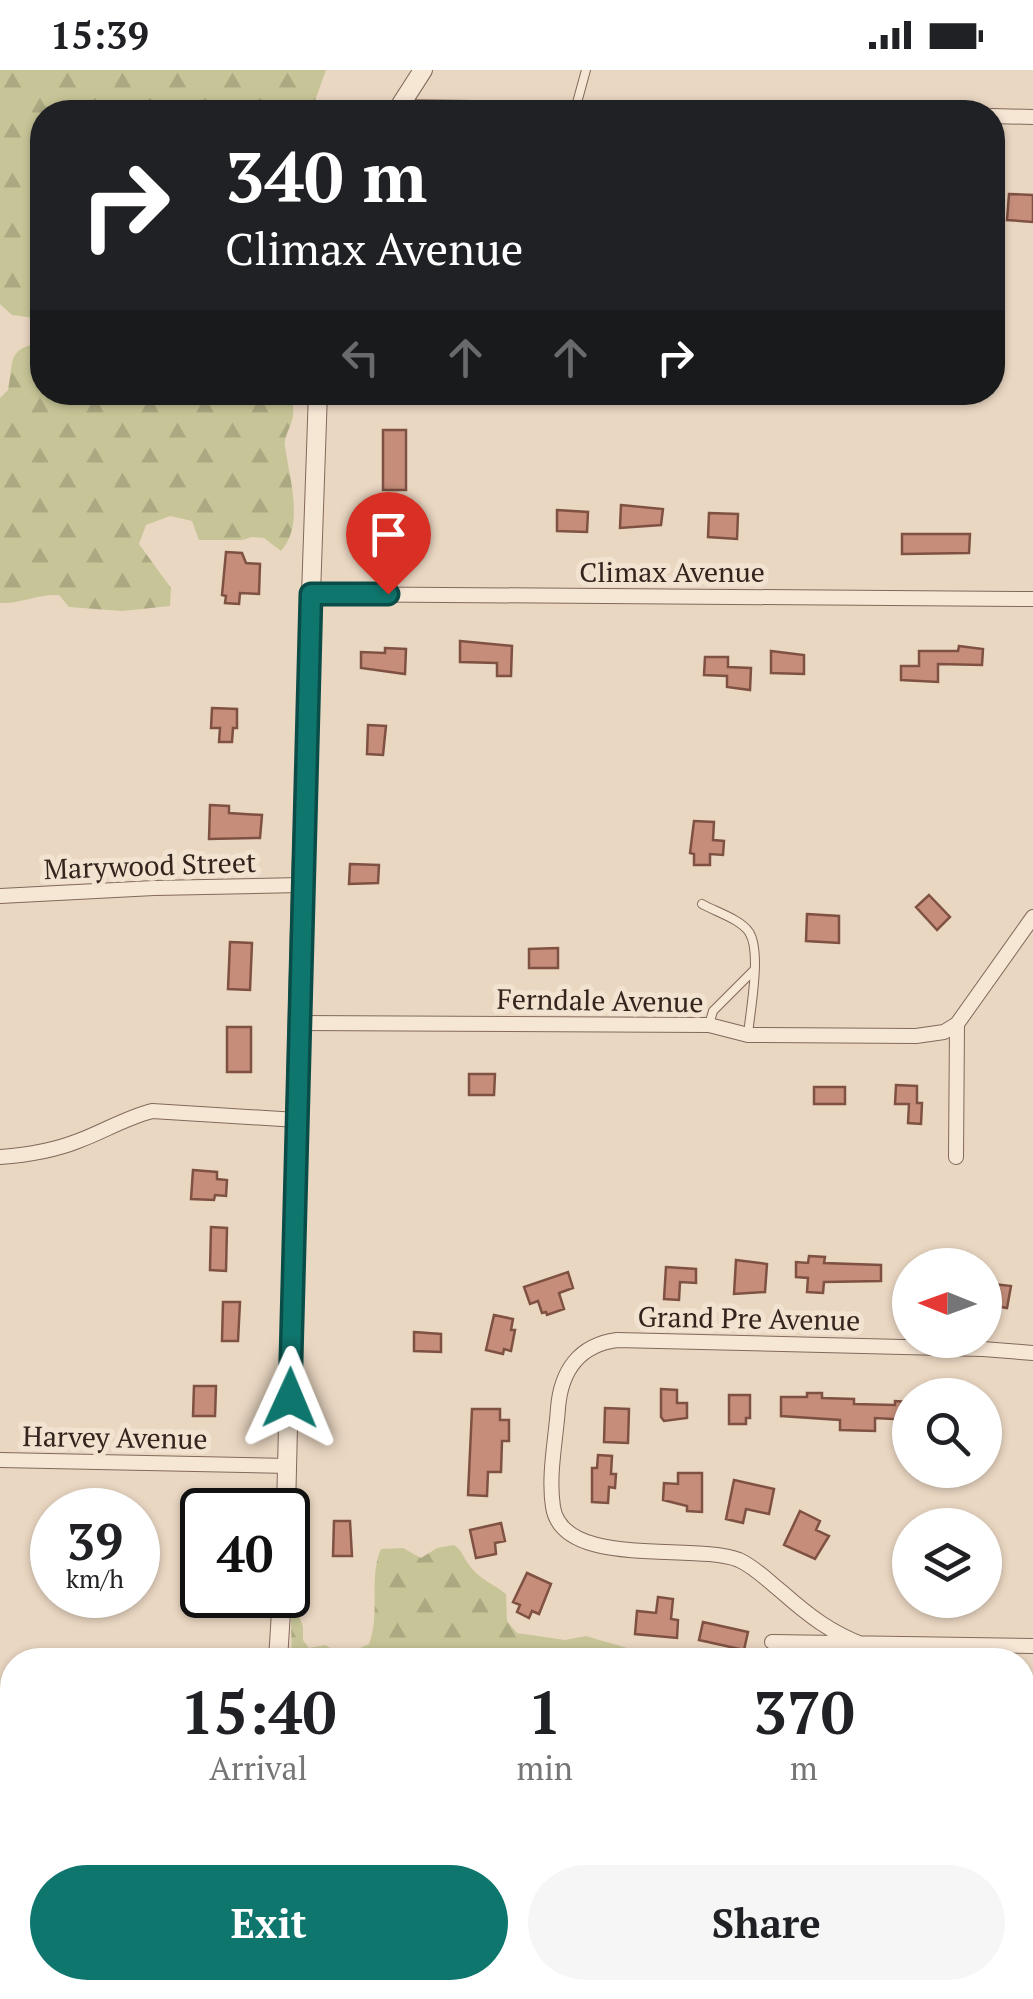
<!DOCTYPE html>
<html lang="en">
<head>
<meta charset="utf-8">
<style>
	body { margin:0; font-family:"PT Serif",serif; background:#f6f6f6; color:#202124; height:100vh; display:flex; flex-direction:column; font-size:38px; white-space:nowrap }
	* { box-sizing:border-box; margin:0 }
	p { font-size:32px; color:#757577 }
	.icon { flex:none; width:55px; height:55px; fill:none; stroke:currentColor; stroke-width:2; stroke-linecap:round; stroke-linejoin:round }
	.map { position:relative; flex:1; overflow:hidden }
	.details { position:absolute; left:0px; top:1578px; width:1035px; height:352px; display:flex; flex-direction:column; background:#fff; border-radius:40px 40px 0 0; box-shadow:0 2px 8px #0004 }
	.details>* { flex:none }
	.hud { position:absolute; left:30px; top:30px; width:975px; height:305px; border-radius:40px; box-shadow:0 2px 8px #0004; background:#202124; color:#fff; overflow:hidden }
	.needle { width:65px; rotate:271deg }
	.buttons { position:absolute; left:892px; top:1178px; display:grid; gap:20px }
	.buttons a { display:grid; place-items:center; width:110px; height:110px; border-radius:50%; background:#fff; box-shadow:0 2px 8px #0004; font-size:50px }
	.speed { position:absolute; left:30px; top:1418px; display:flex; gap:20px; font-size:50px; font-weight:700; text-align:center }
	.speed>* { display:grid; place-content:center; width:130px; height:130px; border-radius:50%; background:#fff; box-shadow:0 2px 8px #0004; line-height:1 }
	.speed small { font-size:25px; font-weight:400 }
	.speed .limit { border:5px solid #111; border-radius:15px; background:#fff; color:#111 }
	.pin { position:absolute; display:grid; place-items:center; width:85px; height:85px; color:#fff; margin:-102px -42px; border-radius:50% 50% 50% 0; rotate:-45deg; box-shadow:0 0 10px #0007 }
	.pin .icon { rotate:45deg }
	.me { position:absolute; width:110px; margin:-55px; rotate:1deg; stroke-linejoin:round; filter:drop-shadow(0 0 8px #0008) }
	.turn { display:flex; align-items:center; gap:35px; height:210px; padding:0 30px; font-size:45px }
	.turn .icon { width:130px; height:130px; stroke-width:2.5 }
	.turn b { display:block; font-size:70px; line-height:85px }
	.lanes { display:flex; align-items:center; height:95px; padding:0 30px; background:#0003; justify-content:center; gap:50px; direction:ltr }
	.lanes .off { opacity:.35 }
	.eta { display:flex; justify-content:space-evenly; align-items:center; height:170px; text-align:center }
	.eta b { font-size:60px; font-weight:600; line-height:70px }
	.primary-button { display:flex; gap:20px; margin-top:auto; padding:20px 30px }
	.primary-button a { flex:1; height:115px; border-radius:60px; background:#0f766e; color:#fff; font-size:40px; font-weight:600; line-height:115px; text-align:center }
	.primary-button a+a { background:#f6f6f6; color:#202124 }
	.status { display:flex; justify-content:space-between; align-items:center; height:70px; padding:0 50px; background:#fff; direction:ltr }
	.status svg { height:28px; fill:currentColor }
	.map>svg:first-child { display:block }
	.forest { fill:url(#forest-firs) }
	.building { fill:#c58d7a; stroke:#7f5142; stroke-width:2.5 }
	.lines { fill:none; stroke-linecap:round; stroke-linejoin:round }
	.service-casing { stroke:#82695b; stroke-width:10 }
	.minor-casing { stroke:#82695b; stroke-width:16 }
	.tertiary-casing { stroke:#82695b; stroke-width:20 }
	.service { stroke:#f6e6d4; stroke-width:8 }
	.minor { stroke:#f6e6d4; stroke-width:14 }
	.tertiary { stroke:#f6e6d4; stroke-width:18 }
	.route-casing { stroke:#0a4d48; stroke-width:25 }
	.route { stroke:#0f766e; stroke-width:18 }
	.labels { text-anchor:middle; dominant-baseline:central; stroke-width:10; stroke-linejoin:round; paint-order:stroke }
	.street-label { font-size:28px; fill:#33251e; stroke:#f2e3d1 }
</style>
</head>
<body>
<div class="status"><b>15:39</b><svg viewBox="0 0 49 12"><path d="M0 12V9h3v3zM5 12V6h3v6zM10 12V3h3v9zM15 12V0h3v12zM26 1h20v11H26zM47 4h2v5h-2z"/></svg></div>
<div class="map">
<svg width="1033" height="1929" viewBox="0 0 1033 1929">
	<defs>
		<pattern id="forest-firs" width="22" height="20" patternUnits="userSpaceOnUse" patternTransform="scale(2.5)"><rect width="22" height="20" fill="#c7c597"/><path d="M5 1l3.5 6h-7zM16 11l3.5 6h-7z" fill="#aba982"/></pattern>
	</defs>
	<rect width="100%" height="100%" fill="#ead7c2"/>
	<path class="forest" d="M 0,0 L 326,0 L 311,42 L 42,42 L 42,249 L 12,245 L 0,234 Z
		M 42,273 L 42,322 L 293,323 C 292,330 294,339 293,346 C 292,356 283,367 285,376 C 289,407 305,455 281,481 L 264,468 L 252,467 L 242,470 L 199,470 L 192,451 L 170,446 L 146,455 L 139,474 L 171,518 L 170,536 L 122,541 L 69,537 L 59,525 C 36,524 22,534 0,533 L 0,328 L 8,320 C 14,289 7,278 42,273 Z
		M 454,1475 C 464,1482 463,1488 470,1496 C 479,1509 494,1514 506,1524 L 507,1551 L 517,1563 L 565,1570 L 586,1566 L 634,1580 L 644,1590 L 292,1590 L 291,1549 L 298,1543 L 303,1557 L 303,1570 L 309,1578 L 325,1575 L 343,1585 L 351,1578 L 358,1579 L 369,1574 C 381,1542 368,1509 381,1479 L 403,1478 L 421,1488 L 437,1478 Z
		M 282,1918 L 680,1918 L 674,1929 L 282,1929 Z"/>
	<path class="building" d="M 1009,124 L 1033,125 L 1033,152 L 1007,150 Z
		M 383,360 L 406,360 L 406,420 L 383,420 Z
		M 621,435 L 663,439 L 661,455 L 620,458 Z
		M 557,440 L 588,442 L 587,462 L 557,461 Z
		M 709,443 L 738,444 L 737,469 L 708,467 Z
		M 902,464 L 970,464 L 969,483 L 902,484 Z
		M 226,482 L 242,483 L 246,493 L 260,494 L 259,524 L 240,523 L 239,534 L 225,533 L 226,526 L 222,525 Z
		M 460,571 L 512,576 L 511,606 L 497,606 L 497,593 L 460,592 Z
		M 959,576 L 983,579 L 982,595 L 938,594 L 938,612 L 901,610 L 901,596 L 919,596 L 919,581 L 958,581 Z
		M 385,578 L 406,579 L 405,604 L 361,598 L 361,582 L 385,583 Z
		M 771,581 L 804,585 L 804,604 L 771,603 Z
		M 705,587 L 728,587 L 728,597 L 751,598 L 750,620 L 727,617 L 727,606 L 704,605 Z
		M 212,638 L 237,639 L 237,658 L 233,658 L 232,672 L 219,672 L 220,658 L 211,658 Z
		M 368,655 L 386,656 L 383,685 L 367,684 Z
		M 210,735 L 229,736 L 229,743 L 262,745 L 260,768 L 209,769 Z
		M 694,751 L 714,752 L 713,770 L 724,771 L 723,785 L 710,784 L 710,795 L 694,795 L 694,784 L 690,783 Z
		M 350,794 L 379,795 L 378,813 L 349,814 Z
		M 929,825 L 950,847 L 937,860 L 916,837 Z
		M 807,844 L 839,846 L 839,873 L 806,871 Z
		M 230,872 L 252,873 L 250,920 L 228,919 Z
		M 558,878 L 558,898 L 529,898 L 529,879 Z
		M 227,957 L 251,957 L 251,1002 L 227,1002 Z
		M 469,1004 L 495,1004 L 494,1025 L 469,1025 Z
		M 896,1015 L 917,1016 L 917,1033 L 922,1033 L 921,1054 L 908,1053 L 909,1034 L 895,1034 Z
		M 814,1017 L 845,1017 L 845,1034 L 814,1034 Z
		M 193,1100 L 217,1102 L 217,1109 L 227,1110 L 226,1126 L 215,1125 L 214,1130 L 191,1129 Z
		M 211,1157 L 227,1158 L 226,1201 L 210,1200 Z
		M 809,1186 L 825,1187 L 824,1193 L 881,1195 L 881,1211 L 824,1212 L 823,1223 L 807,1222 L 808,1208 L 796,1207 L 796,1192 L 808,1193 Z
		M 736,1190 L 767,1194 L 765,1222 L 734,1224 Z
		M 666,1197 L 696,1199 L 696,1213 L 680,1212 L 679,1230 L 664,1229 Z
		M 568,1202 L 573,1218 L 559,1223 L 564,1239 L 547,1245 L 546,1242 L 542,1243 L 538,1231 L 530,1234 L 524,1217 Z
		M 985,1213 L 1011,1216 L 1007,1238 L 985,1234 Z
		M 223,1232 L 240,1232 L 238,1271 L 222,1271 Z
		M 494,1245 L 513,1249 L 511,1260 L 515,1260 L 511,1281 L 504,1279 L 503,1284 L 486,1280 Z
		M 414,1262 L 441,1264 L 441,1282 L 414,1281 Z
		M 194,1316 L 216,1316 L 215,1346 L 193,1346 Z
		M 661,1319 L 677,1320 L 677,1333 L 687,1333 L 687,1348 L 664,1351 L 661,1347 Z
		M 807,1323 L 822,1323 L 822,1328 L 854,1329 L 854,1334 L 895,1335 L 895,1331 L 910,1332 L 910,1350 L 875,1348 L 875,1361 L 840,1360 L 840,1350 L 781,1346 L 781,1327 L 807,1327 Z
		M 729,1325 L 750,1325 L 750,1348 L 746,1348 L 746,1354 L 729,1354 Z
		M 605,1338 L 629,1339 L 628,1373 L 604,1372 Z
		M 472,1339 L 500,1339 L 500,1350 L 509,1350 L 509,1371 L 502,1371 L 501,1402 L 488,1402 L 487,1426 L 468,1425 Z
		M 598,1385 L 612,1386 L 611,1404 L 616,1404 L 615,1418 L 609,1417 L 608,1433 L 592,1432 L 592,1398 L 597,1398 Z
		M 678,1403 L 702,1403 L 702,1442 L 687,1441 L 687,1436 L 663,1430 L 664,1413 L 678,1414 Z
		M 734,1410 L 774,1419 L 769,1444 L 746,1439 L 743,1453 L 726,1449 Z
		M 800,1441 L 820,1451 L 816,1460 L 829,1466 L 815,1489 L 784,1475 Z
		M 334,1451 L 350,1451 L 352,1486 L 333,1486 Z
		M 501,1453 L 505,1471 L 495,1473 L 496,1484 L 476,1488 L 470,1460 Z
		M 527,1503 L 551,1514 L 539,1544 L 532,1541 L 529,1548 L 517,1542 L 520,1535 L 513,1532 Z
		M 658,1527 L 673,1529 L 671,1549 L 678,1550 L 677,1568 L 635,1564 L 637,1541 L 656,1543 Z
		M 703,1552 L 748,1562 L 744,1580 L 699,1570 Z"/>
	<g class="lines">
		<g class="service-casing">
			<path id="service" d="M 575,40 L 586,0
				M 702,834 C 716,842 740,849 749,862 C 762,882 750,941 748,965
				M 709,955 L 713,941 L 754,900"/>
		</g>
		<g class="minor-casing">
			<path id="minor" d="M 399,37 L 751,42
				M 992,46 L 1033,47
				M 311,524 L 1033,529
				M 0,826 L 154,818 L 301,815
				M 298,953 L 709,955 L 748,965 L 916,966 L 944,962 L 957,954
				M 0,1087 C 27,1085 53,1081 78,1071 C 103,1062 125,1048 152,1041 L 297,1050
				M 956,1087 L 957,954 L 1033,847
				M 0,1390 L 289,1396
				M 772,1572 L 1033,1576
				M 864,1575 C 831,1563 808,1545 782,1522 C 768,1511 755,1497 739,1490 C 694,1472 563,1500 553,1437 C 548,1405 556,1369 558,1338 C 561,1301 579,1275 617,1270 L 983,1279 L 1033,1283
				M 0,1752 L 12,1752
				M 1022,1784 L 1033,1784"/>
		</g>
		<g class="tertiary-casing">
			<path id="tertiary" d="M 396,42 L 423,0
				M 286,1440 L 301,815 L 318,322
				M 278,1590 L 282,1525
				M 264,1929 L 264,1918"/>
		</g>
		<use href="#service" class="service"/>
		<use href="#minor" class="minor"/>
		<use href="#tertiary" class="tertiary"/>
	</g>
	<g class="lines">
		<g class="route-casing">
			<path id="route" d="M 290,1328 L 311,524 L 388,524"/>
		</g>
		<use href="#route" class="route"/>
	</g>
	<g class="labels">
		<g class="street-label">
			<text x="672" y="501">Climax Avenue</text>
			<text transform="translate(150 795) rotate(-2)">Marywood Street</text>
			<text transform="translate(600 930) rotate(1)">Ferndale Avenue</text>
			<text transform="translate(749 1248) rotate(1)">Grand Pre Avenue</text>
			<text transform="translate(115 1367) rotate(1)">Harvey Avenue</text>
		</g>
	</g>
</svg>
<div class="buttons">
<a><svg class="needle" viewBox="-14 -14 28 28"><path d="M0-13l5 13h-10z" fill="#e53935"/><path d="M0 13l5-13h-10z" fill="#757577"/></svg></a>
<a><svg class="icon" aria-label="search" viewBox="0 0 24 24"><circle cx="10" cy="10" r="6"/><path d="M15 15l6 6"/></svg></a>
<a><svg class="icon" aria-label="layers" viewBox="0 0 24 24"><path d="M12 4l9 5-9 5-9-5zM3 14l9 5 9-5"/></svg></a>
</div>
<div class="speed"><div>39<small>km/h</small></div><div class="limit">40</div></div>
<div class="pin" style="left:388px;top:524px;background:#d93025"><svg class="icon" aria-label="arrive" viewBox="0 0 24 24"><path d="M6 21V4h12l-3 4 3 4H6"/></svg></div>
<svg class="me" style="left:290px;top:1328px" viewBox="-20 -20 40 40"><path d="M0-17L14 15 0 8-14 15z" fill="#0f766e" stroke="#fff" stroke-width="4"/></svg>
<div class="hud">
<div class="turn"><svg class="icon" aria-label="right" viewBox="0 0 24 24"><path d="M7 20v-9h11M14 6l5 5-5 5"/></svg><div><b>340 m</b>Climax Avenue</div></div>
<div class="lanes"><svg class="icon off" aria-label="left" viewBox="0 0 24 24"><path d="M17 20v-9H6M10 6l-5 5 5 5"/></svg><svg class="icon off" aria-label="ahead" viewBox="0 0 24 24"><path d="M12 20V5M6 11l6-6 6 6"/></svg><svg class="icon off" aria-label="ahead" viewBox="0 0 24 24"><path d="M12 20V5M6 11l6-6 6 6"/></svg><svg class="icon" aria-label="right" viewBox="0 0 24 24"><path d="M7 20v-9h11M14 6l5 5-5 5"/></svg></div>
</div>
<section class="details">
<div class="eta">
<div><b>15:40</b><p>Arrival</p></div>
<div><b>1</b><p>min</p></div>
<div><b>370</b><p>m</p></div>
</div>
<div class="primary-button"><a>Exit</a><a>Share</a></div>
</section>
</div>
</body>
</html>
